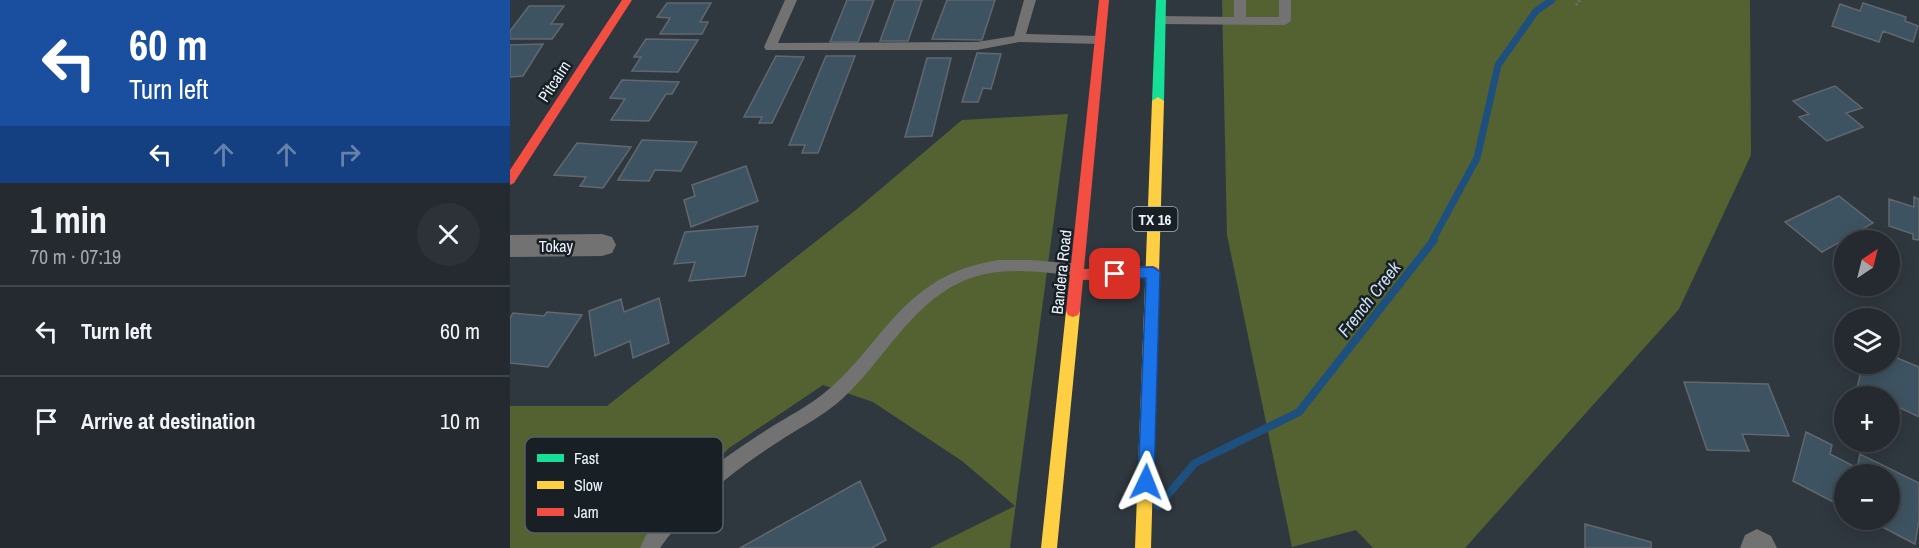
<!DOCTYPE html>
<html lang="en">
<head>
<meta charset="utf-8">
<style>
	body { margin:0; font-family:"Archivo Narrow",sans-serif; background:#2c3237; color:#f1f3f6; height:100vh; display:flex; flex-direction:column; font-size:22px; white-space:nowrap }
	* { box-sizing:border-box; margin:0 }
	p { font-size:20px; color:#a3a7aa }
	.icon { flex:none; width:33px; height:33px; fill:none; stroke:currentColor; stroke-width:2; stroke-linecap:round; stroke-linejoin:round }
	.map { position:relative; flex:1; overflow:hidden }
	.side { display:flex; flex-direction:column; background:#242a2f; width:510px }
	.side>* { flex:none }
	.hud { background:#1a4fa0; color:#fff; overflow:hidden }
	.needle { width:39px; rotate:35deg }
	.tools { position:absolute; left:1324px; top:230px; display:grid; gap:12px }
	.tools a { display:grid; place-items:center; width:66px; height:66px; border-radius:50%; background:#242a2f; box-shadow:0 3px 15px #0003,0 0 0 2px #41464b; font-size:30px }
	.pin { position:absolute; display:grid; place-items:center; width:51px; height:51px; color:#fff; margin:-26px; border-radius:12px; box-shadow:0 3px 9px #0006 }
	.me { position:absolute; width:66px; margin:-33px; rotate:2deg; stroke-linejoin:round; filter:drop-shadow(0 0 4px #0008) }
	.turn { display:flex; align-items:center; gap:21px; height:126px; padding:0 30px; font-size:27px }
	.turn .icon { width:78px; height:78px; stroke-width:2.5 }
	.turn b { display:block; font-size:42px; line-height:51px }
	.lanes { display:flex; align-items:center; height:57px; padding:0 30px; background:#0003; justify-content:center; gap:30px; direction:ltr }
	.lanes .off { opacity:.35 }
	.round { display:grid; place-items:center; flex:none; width:63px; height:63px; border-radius:32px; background:#2c3237 }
	.headline { display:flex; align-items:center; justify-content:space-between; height:102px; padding:0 30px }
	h1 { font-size:36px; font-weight:700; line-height:45px }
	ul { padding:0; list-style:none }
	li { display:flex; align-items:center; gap:18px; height:90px; padding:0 30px; border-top:2px solid #41464b }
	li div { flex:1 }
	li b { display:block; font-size:22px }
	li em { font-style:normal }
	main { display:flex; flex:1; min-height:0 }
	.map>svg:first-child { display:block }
	.green { fill:#546231 }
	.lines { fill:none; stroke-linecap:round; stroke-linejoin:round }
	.stream-far1 { stroke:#1d507e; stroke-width:7 }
	.stream { stroke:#1d507e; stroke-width:8 }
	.building { fill:#3e5361; stroke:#61676e; stroke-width:1.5 }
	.path { stroke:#6c6e6f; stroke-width:3; stroke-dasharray:2 2; stroke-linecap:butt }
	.lane { fill:#737272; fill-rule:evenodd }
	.street { fill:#737272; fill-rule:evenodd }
	.fast { fill:#16e098; fill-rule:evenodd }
	.slow { fill:#ffcf43; fill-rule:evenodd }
	.jam { fill:#f24e42; fill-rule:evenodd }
	.route { fill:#1a73e8; stroke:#114b97; stroke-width:1.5 }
	.labels { text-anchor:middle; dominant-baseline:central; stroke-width:5; stroke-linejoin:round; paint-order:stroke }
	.shield { fill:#181f25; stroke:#acb5bc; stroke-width:1.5 }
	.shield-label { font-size:15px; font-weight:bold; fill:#ecf5fd }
	.street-label { font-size:16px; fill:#ecf5fd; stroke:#181f25 }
	.water-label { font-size:18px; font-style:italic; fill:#cddef1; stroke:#181f25 }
	.key { fill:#181f25; stroke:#585f66; stroke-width:1.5 }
	.key-label { font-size:16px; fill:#ecf5fd }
</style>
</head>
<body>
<main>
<section class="side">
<div class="hud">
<div class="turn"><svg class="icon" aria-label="left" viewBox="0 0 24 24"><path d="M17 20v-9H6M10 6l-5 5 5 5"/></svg><div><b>60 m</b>Turn left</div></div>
<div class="lanes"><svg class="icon" aria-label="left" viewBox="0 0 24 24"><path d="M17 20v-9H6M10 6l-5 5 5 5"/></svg><svg class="icon off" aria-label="ahead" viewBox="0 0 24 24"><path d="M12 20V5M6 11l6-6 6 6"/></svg><svg class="icon off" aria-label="ahead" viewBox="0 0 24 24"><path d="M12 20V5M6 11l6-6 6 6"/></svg><svg class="icon off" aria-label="right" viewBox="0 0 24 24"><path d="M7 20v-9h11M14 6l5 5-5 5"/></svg></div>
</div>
<div class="headline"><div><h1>1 min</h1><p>70 m · 07:19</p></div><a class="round"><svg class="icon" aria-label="close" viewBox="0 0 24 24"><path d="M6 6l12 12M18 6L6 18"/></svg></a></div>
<ul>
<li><svg class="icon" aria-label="left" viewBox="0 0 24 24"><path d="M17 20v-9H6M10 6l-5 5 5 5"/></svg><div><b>Turn left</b></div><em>60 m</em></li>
<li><svg class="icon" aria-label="arrive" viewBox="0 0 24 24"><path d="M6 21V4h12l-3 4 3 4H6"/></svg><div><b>Arrive at destination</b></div><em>10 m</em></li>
</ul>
</section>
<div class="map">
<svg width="1409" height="548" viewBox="0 0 1409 548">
	<rect width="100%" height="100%" fill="#30383f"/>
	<path class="green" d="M 712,0 L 1240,0 L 1241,155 L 1169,309 L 955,548 L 863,548 L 846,530 L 782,547 L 717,235 Z
		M 558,114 L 500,548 L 420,548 L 505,506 L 452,461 L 363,402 L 313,385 L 219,448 L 144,526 L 134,548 L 0,548 L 0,406 L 97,406 L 347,209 L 452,120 Z"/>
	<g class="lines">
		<path class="stream-far1" d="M 922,241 L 967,158 L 988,65 L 1026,11 L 1042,0"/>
		<path class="stream" d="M 648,506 L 685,463 L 789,412 L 924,240"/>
	</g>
	<path class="building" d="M 337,0 L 364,0 L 348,42 L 320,42 Z
		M 385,0 L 412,0 L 398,41 L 370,41 Z
		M 437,0 L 485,0 L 472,40 L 422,39 Z
		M 157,3 L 201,3 L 190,22 L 198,22 L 192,34 L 150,34 L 160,18 L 147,17 Z
		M 1353,3 L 1396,17 L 1395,21 L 1408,26 L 1403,42 L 1373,31 L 1369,42 L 1322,26 L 1330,4 L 1350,11 Z
		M 19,6 L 54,6 L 41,24 L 53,24 L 42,39 L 0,39 L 0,31 Z
		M 136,39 L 188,40 L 168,72 L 122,71 L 131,57 L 124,57 Z
		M 33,44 L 13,76 L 0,77 L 0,45 Z
		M 467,53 L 491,54 L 481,89 L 473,88 L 468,102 L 452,102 Z
		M 266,56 L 294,57 L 262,123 L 249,123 L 252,117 L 234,117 Z
		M 316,56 L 345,56 L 308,153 L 292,153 L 295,145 L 279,145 Z
		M 417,58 L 441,58 L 422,136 L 395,137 Z
		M 112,80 L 169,82 L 162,94 L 156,94 L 139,121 L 101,120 L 115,99 L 100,98 Z
		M 1325,86 L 1352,108 L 1336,113 L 1353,127 L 1317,141 L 1289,117 L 1299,114 L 1283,101 Z
		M 132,140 L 187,142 L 171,171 L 145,170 L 139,181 L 108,180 Z
		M 67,143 L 121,147 L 93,188 L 70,186 L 76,177 L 44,175 Z
		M 236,166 L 248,201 L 181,227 L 174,200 L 185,196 L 182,185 Z
		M 1329,196 L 1363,223 L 1312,252 L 1275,222 Z
		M 1404,197 L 1409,199 L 1409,240 L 1403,239 L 1403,234 L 1379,226 L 1379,199 L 1404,207 Z
		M 248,226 L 235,276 L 179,281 L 185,262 L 164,264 L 175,232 Z
		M 149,298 L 159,343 L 123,358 L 120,341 L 85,356 L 79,311 L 111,299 L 114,312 Z
		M 37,312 L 72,315 L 38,367 L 0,363 L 0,318 L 3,313 L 34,316 Z
		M 1380,355 L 1409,367 L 1409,417 L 1380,403 L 1380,396 L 1364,396 L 1347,388 L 1353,363 L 1380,363 Z
		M 1174,382 L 1258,384 L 1279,436 L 1232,434 L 1239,451 L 1197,450 Z
		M 1296,432 L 1322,445 L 1320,454 L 1347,468 L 1350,454 L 1409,483 L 1409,520 L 1405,544 L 1357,519 L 1380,519 L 1380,474 L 1335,474 L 1335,508 L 1283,481 Z
		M 350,481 L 376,540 L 362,548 L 230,548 Z
		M 1075,524 L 1141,542 L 1141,548 L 1075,548 Z"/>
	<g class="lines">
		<path class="path" d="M 1066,5 L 1070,0"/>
		<path class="lane" d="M 275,0 L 287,0 L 268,43 L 467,42 L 504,36 L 514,0 L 526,0 L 516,34 L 590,36 L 596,40 L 590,44 L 509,42 L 467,50 L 256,50 L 254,47 Z
			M 724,0 L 736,0 L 736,17 L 769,17 L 769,0 L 781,0 L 781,21 L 775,25 L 651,24 L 645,20 L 651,16 L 724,17 Z
			M 488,260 L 520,260 L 568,264 L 573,266 L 575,270 L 573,274 L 568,276 C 530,272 488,265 451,282 C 399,306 373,362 332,399 C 313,416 289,428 268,442 C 224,470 180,505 150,548 L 130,548 C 149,502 214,457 255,431 C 276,417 300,406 319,389 C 356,358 380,312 421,285 C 442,271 464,264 488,260 Z"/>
		<path class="street" d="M 92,234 L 102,237 L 106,245 L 102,253 L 92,256 L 0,257 L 0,235 Z
			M 1247,529 L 1261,536 L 1267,548 L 1230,548 L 1235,535 Z"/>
		<path class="fast" d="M 646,0 L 656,0 L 654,101 L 648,105 L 642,101 Z"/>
		<path class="slow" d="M 648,97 L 654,101 L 641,548 L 625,548 L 642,101 Z
			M 563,305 L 568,307 L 570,311 L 547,548 L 531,548 L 556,311 L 558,307 Z"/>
		<path class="jam" d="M 112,0 L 122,0 L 4,183 L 0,185 L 0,170 Z
			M 589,0 L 599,0 L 574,269 L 643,266 L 648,268 L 650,272 L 648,276 L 643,278 L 573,280 L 570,311 L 568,315 L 563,317 L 558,315 L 556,311 Z"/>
	</g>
	<path class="route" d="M 643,267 L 650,272 L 644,482 L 642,487 L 636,490 L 630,487 L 628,482 L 636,278 L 605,279 L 598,274 L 605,268 Z"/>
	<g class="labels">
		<rect class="shield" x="622.5" y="207" width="45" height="24" rx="4.5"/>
		<g class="shield-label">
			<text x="645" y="219">TX 16</text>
		</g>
		<g class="street-label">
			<text transform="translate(44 81) rotate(-57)">Pitcairn</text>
			<text x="46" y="246">Tokay</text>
			<text transform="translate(551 272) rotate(-84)">Bandera Road</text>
		</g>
		<g class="water-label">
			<text transform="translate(859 299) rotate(-52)">French Creek</text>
		</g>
	</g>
	<rect x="15" y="437" width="198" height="96" rx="9" class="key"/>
	<rect x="27" y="454" width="27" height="8" fill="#16e098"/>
	<rect x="27" y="481" width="27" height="8" fill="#ffcf43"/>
	<rect x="27" y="508" width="27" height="8" fill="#f24e42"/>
	<g class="key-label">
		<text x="64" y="464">Fast</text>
		<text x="64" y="491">Slow</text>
		<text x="64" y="518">Jam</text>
	</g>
</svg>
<div class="tools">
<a><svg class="needle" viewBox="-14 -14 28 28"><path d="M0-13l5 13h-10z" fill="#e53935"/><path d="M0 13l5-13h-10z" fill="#a3a7aa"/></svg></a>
<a><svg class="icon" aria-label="layers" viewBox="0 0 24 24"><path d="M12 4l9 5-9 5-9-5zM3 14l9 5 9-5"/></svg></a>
<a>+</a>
<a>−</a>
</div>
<div class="pin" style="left:605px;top:274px;background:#d93025"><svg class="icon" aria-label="arrive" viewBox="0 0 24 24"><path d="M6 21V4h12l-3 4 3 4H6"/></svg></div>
<svg class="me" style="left:636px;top:482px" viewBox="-20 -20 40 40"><path d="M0-17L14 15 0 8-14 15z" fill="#1a73e8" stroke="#fff" stroke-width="4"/></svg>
</div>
</main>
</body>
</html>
